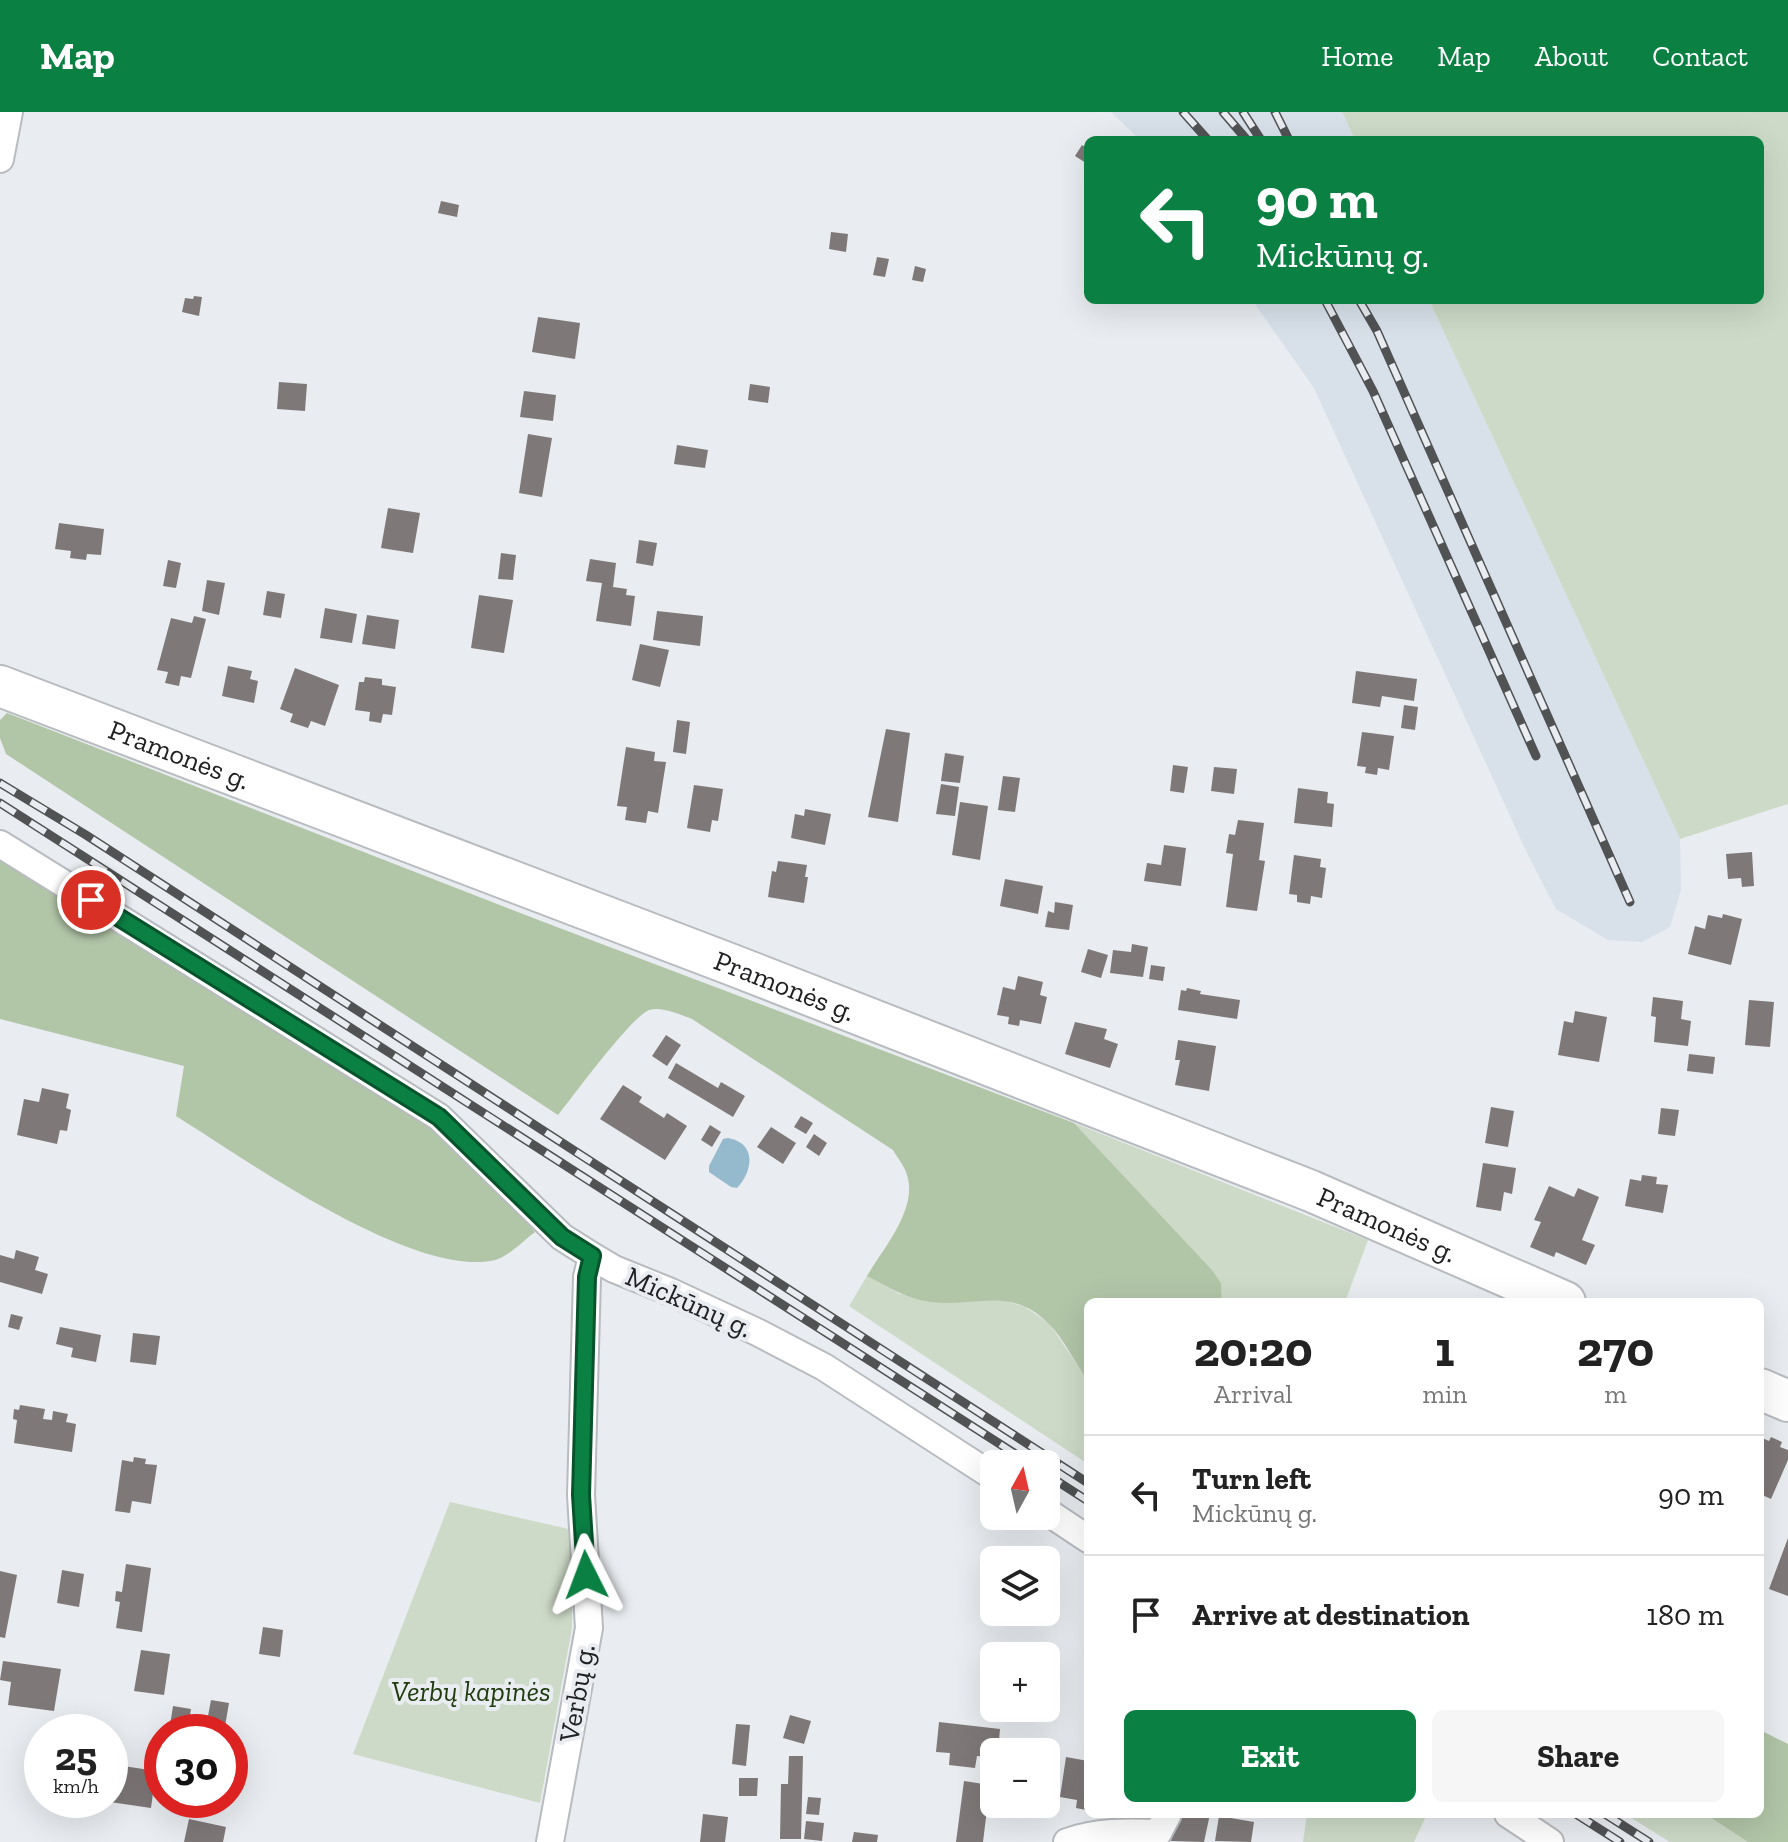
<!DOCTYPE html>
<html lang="en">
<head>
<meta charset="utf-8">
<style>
	body { margin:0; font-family:"Zilla Slab",serif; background:#f6f6f6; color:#222; height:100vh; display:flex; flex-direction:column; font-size:30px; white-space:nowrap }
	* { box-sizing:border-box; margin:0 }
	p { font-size:26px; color:#767676 }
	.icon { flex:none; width:44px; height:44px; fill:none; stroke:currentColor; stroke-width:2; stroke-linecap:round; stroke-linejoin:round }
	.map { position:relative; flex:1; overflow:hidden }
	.drawer { position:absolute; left:1084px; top:1186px; width:680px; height:520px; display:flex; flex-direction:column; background:#fff; border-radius:12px; box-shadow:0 8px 32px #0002 }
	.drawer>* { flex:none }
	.top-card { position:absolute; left:1084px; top:24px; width:680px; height:168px; border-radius:12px; box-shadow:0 8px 32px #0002; background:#0b8043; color:#fff; overflow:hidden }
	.needle { width:52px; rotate:8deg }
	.controls { position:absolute; left:980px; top:1338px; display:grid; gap:16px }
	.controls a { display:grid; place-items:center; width:80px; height:80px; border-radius:12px; background:#fff; box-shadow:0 8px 32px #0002; font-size:40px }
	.speed { position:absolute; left:24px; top:1602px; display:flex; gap:16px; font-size:40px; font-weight:700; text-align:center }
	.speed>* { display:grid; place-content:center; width:104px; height:104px; border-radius:50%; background:#fff; box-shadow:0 8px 32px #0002; line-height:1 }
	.speed small { font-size:20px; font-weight:400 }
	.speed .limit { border:12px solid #d22; background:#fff; color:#111 }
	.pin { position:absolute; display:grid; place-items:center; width:68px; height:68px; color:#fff; margin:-34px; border:4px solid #fff; border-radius:50%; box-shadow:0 2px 8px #0007 }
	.me { position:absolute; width:88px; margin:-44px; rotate:357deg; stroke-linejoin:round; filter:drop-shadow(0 0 6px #0008) }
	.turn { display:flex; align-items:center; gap:28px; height:168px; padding:0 40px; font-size:36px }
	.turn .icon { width:104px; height:104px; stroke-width:2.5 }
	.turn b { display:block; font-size:56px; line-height:68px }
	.eta { display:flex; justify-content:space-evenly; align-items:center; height:136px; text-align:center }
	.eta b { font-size:48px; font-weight:700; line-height:56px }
	.action { display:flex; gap:16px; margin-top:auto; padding:16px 40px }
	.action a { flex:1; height:92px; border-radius:12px; background:#0b8043; color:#fff; font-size:32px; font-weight:700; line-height:92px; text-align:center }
	.action a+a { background:#f6f6f6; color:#222 }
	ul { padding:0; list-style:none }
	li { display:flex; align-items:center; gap:24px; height:120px; padding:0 40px; border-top:2px solid #e0e0e0 }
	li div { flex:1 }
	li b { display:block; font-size:30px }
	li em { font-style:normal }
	header { display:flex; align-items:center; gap:48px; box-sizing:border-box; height:112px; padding:0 40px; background:#0b8043; color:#fff }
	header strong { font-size:38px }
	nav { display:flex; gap:44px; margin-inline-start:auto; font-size:28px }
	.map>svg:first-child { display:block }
	.built { fill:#d8e1ea }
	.green { fill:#cddac7 }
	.forest { fill:#b1c5a7 }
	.water { fill:#96bacd }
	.building { fill:#7e7978 }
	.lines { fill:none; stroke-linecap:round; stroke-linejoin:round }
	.minor-casing { stroke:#b8bbbf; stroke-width:30 }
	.primary-casing { stroke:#b8bbbf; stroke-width:44 }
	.minor { stroke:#fff; stroke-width:26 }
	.primary { stroke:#fff; stroke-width:40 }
	.rail-casing { stroke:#505254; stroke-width:9 }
	.rail { stroke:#e9ecf0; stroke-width:6; stroke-dasharray:18; stroke-linecap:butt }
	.route-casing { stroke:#07532c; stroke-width:20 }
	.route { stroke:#0b8043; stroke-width:14 }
	.labels { text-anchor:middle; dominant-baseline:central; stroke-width:8; stroke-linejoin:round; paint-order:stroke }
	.street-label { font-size:28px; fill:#202123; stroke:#e9ecf0 }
	.park-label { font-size:28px; font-style:italic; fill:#203b0e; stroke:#e9ecf0 }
</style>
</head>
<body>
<header>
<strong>Map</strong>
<nav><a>Home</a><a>Map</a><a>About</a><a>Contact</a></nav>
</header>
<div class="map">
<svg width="1788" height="1730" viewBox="0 0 1788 1730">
	<rect width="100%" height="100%" fill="#e9ecf0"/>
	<path class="built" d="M 1111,0 L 1342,0 L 1355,28 L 1140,28 Z
		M 1252,188 L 1429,188 L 1680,727 L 1681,778 L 1670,815 L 1642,830 L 1608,828 L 1556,797 L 1528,743 L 1314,276 Z"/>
	<path class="green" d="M 1342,0 L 1788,0 L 1788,692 L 1680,727 L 1429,188 L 1760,188 L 1760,28 L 1355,28 Z
		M 1074,1011 L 1368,1128 L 1345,1190 L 1222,1190 L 1221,1171 L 1213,1159 Z
		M 867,1164 L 900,1182 L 979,1188 L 998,1186 L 1025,1195 L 1049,1211 L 1088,1269 L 1088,1352 L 849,1194 Z
		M 450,1390 L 573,1418 L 572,1516 L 540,1691 L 353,1642 Z
		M 1307,1702 L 1427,1702 L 1414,1730 L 1303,1730 Z
		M 1625,1702 L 1705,1702 L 1748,1730 L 1670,1730 Z"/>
	<path class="forest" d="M 7,601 L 541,809 L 1074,1011 L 1213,1159 L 1221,1171 L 1222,1190 L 1088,1190 L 1088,1269 C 1075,1251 1064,1227 1049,1212 C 1011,1173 975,1196 931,1190 C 907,1187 888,1175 867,1164 C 884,1135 920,1095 906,1060 C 903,1052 897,1045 893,1038 L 692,907 C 681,903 662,894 649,898 C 631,905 574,983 558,1003 L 6,642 L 0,626 L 0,608 Z
		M 0,743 L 398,991 L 454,1031 L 535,1120 C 524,1128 508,1145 495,1148 C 414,1167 245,1047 176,1004 L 184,954 L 0,907 Z
		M 1760,1618 L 1788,1632 L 1788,1730 L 1748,1730 L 1705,1702 L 1760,1702 Z"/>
	<path class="water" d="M 728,1026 C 757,1031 753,1059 737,1076 L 731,1075 L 709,1060 L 709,1054 L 723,1027 Z"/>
	<path class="building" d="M 1082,33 L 1088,37 L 1086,51 L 1075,44 Z
		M 441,89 L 459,93 L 457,105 L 438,101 Z
		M 831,120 L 848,122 L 846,140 L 829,137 Z
		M 877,145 L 889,147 L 885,165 L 873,163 Z
		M 915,154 L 926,157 L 923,170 L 912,168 Z
		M 194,184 L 202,185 L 199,204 L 182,200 L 185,186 L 193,187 Z
		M 538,205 L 580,211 L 575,247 L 532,240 Z
		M 279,270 L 307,272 L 305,299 L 277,297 Z
		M 750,272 L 770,275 L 768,291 L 748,288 Z
		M 524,279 L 556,283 L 553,309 L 520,305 Z
		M 528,322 L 552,326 L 542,385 L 519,381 Z
		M 677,333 L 708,338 L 705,356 L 674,352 Z
		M 388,396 L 420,401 L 413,441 L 381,436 Z
		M 59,411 L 104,417 L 101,443 L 87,442 L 86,448 L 70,446 L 71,439 L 55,437 Z
		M 639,428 L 657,431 L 653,454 L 636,451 Z
		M 501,441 L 516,443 L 513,468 L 498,467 Z
		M 590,447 L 616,451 L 613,475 L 627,477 L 626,483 L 635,484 L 631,514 L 596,509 L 602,471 L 586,469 Z
		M 168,448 L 181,451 L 176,476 L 163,474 Z
		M 207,468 L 225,471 L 219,503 L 202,499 Z
		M 267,479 L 285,482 L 281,506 L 263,503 Z
		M 479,483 L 513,488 L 504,541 L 471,536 Z
		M 325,496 L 357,502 L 352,531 L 320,526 Z
		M 657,499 L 703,504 L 700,534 L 653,528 Z
		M 367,503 L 399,508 L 395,537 L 362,532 Z
		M 194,504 L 206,507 L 191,566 L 181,564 L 179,574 L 165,571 L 168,560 L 157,558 L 171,506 L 192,511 Z
		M 640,532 L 669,538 L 660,575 L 632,568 Z
		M 228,554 L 252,559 L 250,567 L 258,569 L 254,591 L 222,584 Z
		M 295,556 L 339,573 L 325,614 L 311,609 L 308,616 L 290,610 L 293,602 L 280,597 Z
		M 1356,559 L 1417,567 L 1414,589 L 1382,584 L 1380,595 L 1352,591 Z
		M 365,565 L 382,567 L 382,573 L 396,575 L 392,603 L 383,602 L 381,611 L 369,609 L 370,600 L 355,598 L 359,570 L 364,570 Z
		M 1404,593 L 1418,595 L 1415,618 L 1401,616 Z
		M 677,608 L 690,610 L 686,642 L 673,640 Z
		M 886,617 L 910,621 L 898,710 L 868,705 Z
		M 1362,620 L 1394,624 L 1389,658 L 1378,656 L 1377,663 L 1365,661 L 1366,655 L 1357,654 Z
		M 626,635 L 655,640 L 654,649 L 666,650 L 658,701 L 648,699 L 646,711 L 625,708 L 627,695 L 617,694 Z
		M 945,641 L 964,644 L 960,671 L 941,669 Z
		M 1173,653 L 1188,655 L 1184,681 L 1170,679 Z
		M 1214,655 L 1237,657 L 1234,682 L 1211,679 Z
		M 1003,664 L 1020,666 L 1015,700 L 998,698 Z
		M 941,672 L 959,675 L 955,704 L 936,702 Z
		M 694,673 L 723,677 L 718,709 L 712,708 L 710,720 L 687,716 Z
		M 1298,676 L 1328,680 L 1327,691 L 1334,692 L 1332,715 L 1294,711 Z
		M 960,690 L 988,694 L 980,748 L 952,743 Z
		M 805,697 L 831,702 L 825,733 L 791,726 L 795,702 L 804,704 Z
		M 1238,708 L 1264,711 L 1259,748 L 1265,749 L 1257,799 L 1226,795 L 1233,742 L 1226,741 L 1229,722 L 1235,723 Z
		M 1164,733 L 1186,736 L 1181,774 L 1144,769 L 1147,751 L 1161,753 Z
		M 1752,740 L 1754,774 L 1742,775 L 1741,766 L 1728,767 L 1726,742 Z
		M 1294,743 L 1321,747 L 1320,755 L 1326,756 L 1322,786 L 1311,784 L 1310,792 L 1297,790 L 1297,783 L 1289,782 Z
		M 778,749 L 807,753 L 805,765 L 808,765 L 804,791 L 768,785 L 772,759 L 776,760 Z
		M 1005,767 L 1043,774 L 1038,802 L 1000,794 Z
		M 1055,790 L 1073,793 L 1069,818 L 1045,815 L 1048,799 L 1054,801 Z
		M 1723,802 L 1742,807 L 1731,853 L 1688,842 L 1695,814 L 1705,817 L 1708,803 L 1722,806 Z
		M 1132,832 L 1148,835 L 1143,865 L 1110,861 L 1113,838 L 1131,840 Z
		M 1088,837 L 1108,843 L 1101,866 L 1081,860 Z
		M 1151,853 L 1165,855 L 1163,869 L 1149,867 Z
		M 1018,864 L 1043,870 L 1040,883 L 1047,885 L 1041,912 L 1020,908 L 1019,914 L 1008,912 L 1009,905 L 997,903 L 1003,875 L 1015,878 Z
		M 1187,876 L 1201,879 L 1200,882 L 1240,888 L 1237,907 L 1178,898 L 1181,878 L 1186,879 Z
		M 1653,885 L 1683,889 L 1681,907 L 1691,909 L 1688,934 L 1654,930 L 1656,905 L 1651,904 Z
		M 1749,888 L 1774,890 L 1770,935 L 1745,933 Z
		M 1575,899 L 1607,905 L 1599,950 L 1558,943 L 1564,909 L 1573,911 Z
		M 1075,910 L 1107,917 L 1104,927 L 1118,932 L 1110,956 L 1065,942 Z
		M 666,923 L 681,933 L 667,954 L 652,944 Z
		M 1178,928 L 1216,934 L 1209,979 L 1175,973 L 1180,948 L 1175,948 Z
		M 1689,942 L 1715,945 L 1713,962 L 1687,959 Z
		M 676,951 L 718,976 L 721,970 L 745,984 L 733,1005 L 668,966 Z
		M 623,973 L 642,985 L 639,990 L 664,1006 L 667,1001 L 687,1014 L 665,1048 L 600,1007 Z
		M 42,976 L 69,982 L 66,996 L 71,998 L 67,1019 L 60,1018 L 57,1032 L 17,1023 L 24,987 L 39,990 Z
		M 1491,995 L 1514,999 L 1508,1035 L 1485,1031 Z
		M 1661,996 L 1679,998 L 1675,1024 L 1658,1022 Z
		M 801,1004 L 813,1011 L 806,1022 L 794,1015 Z
		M 710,1013 L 721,1020 L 712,1035 L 701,1028 Z
		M 771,1015 L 796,1031 L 783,1052 L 757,1035 Z
		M 814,1022 L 827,1031 L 819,1044 L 806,1035 Z
		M 1483,1051 L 1516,1056 L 1512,1082 L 1504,1080 L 1501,1099 L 1476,1095 Z
		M 1642,1063 L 1657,1065 L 1656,1072 L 1668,1073 L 1663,1101 L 1625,1094 L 1630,1067 L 1641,1069 Z
		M 1549,1074 L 1574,1085 L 1578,1076 L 1599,1085 L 1582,1128 L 1595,1133 L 1586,1153 L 1556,1140 L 1554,1145 L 1530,1135 L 1541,1110 L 1534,1108 Z
		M 16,1138 L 39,1145 L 35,1158 L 48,1162 L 42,1182 L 0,1170 L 0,1143 L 14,1147 Z
		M 11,1202 L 23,1205 L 19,1218 L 8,1215 Z
		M 60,1215 L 101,1223 L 96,1250 L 71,1245 L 73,1236 L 56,1232 Z
		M 133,1221 L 160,1224 L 156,1253 L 130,1250 Z
		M 20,1293 L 45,1297 L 43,1307 L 52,1308 L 53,1299 L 68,1302 L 66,1310 L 76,1312 L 72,1340 L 14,1331 L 17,1308 L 13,1307 L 14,1297 L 19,1298 Z
		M 1760,1325 L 1769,1329 L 1771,1325 L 1782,1330 L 1780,1335 L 1788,1338 L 1788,1348 L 1771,1387 L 1760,1382 Z
		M 134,1345 L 146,1347 L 145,1352 L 157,1353 L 151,1392 L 132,1389 L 130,1401 L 115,1399 L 122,1348 L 133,1350 Z
		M 1788,1426 L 1788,1484 L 1769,1477 Z
		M 126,1452 L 151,1456 L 142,1520 L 116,1516 L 120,1490 L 115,1489 L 116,1479 L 122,1480 Z
		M 62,1458 L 84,1462 L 79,1495 L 57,1491 Z
		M 0,1459 L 17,1463 L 5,1526 L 0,1525 Z
		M 263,1515 L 283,1518 L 280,1545 L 259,1542 Z
		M 141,1538 L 170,1542 L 164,1583 L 134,1579 Z
		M 3,1549 L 61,1557 L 54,1599 L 8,1593 L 11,1570 L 0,1568 Z
		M 211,1588 L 229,1591 L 224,1620 L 205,1620 Z
		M 173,1594 L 191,1597 L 187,1620 L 169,1620 Z
		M 790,1603 L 811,1609 L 804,1632 L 783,1626 Z
		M 939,1610 L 1000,1617 L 998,1640 L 994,1640 L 994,1646 L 977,1644 L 975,1656 L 949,1653 L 950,1641 L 936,1640 Z
		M 736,1612 L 750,1613 L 746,1654 L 732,1652 Z
		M 789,1644 L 803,1644 L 801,1727 L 780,1727 L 781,1672 L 788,1672 Z
		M 1066,1645 L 1088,1649 L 1086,1698 L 1076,1696 L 1077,1688 L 1060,1685 Z
		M 117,1653 L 156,1659 L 151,1696 L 110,1690 L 110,1661 L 115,1662 Z
		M 739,1666 L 758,1666 L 757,1684 L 739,1684 Z
		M 964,1669 L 990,1673 L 983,1730 L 956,1730 Z
		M 808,1685 L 821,1686 L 819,1703 L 806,1702 Z
		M 703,1702 L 728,1705 L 725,1730 L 700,1730 Z
		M 1177,1702 L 1210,1702 L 1204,1730 L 1171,1729 Z
		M 1219,1704 L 1254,1710 L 1251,1730 L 1215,1729 Z
		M 189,1707 L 226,1715 L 223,1730 L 184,1730 Z
		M 806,1709 L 824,1711 L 822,1729 L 804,1727 Z
		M 854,1720 L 878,1723 L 877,1730 L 852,1730 Z"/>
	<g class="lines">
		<g class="minor-casing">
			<path id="minor" d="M 0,47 L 9,0
				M 0,732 L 439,1005 L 562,1125 L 592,1144 L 614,1157 L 671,1180 L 757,1220 L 824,1255 L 994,1365
				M 1046,1399 L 1088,1427
				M 1508,1702 L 1550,1730
				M 550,1730 L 589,1516 L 581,1383 L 587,1165 L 592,1144
				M 1067,1730 C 1097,1719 1127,1720 1158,1721 L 1168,1702"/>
		</g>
		<g class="primary-casing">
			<g id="primary">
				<path id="s1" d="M 0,574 L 735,854 L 1311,1079 L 1565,1190"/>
				<path d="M 1760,1277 L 1788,1289"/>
			</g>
		</g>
		<use href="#minor" class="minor"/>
		<use href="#primary" class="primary"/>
		<g class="rail-casing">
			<path id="rail" d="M 1183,0 L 1208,28
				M 1223,0 L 1247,28
				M 1243,0 L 1261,28
				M 1275,0 L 1289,28
				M 1325,188 L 1373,279 L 1536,644
				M 1359,188 L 1377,219 L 1630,790
				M 0,671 L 86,723 L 1088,1371
				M 0,691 L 1031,1352
				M 1046,1362 L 1088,1389
				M 1576,1702 L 1620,1730
				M 1605,1702 L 1649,1730"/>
		</g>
		<use href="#rail" class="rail"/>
	</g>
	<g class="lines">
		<g class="route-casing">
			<path id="route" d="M 91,788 L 439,1005 L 562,1125 L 592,1144 L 587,1165 L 581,1383 L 586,1463"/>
		</g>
		<use href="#route" class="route"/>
	</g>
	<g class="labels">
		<g class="street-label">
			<text stroke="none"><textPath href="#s1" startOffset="192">Pramonės g.</textPath></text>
			<text stroke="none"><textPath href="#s1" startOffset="840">Pramonės g.</textPath></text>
			<text stroke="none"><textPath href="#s1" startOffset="1488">Pramonės g.</textPath></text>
			<text transform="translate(689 1190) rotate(24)">Mickūnų g.</text>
			<text transform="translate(577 1581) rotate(-80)">Verbų g.</text>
		</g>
		<g class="park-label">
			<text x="471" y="1579">Verbų kapinės</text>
		</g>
	</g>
</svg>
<div class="controls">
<a><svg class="needle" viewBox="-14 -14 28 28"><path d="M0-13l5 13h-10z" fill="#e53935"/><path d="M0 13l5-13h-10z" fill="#767676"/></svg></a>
<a><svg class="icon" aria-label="layers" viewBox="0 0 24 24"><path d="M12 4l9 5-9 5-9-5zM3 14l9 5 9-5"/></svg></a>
<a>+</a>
<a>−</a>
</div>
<div class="speed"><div>25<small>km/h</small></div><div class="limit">30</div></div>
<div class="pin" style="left:91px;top:788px;background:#d93025"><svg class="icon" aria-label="arrive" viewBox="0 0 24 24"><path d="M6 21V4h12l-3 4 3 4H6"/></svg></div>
<svg class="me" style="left:586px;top:1463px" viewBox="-20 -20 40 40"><path d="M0-17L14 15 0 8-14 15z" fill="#0b8043" stroke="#fff" stroke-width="4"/></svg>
<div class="top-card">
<div class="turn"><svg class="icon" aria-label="left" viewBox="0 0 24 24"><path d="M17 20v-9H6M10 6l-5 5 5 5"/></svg><div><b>90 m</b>Mickūnų g.</div></div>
</div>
<section class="drawer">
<div class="eta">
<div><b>20:20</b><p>Arrival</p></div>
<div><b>1</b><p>min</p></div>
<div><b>270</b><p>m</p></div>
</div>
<ul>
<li><svg class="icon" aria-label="left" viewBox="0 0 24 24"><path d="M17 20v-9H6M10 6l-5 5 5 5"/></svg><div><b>Turn left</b><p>Mickūnų g.</p></div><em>90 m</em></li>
<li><svg class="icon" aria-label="arrive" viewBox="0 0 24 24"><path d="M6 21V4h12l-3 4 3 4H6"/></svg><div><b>Arrive at destination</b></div><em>180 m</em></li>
</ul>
<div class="action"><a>Exit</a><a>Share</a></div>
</section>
</div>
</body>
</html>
